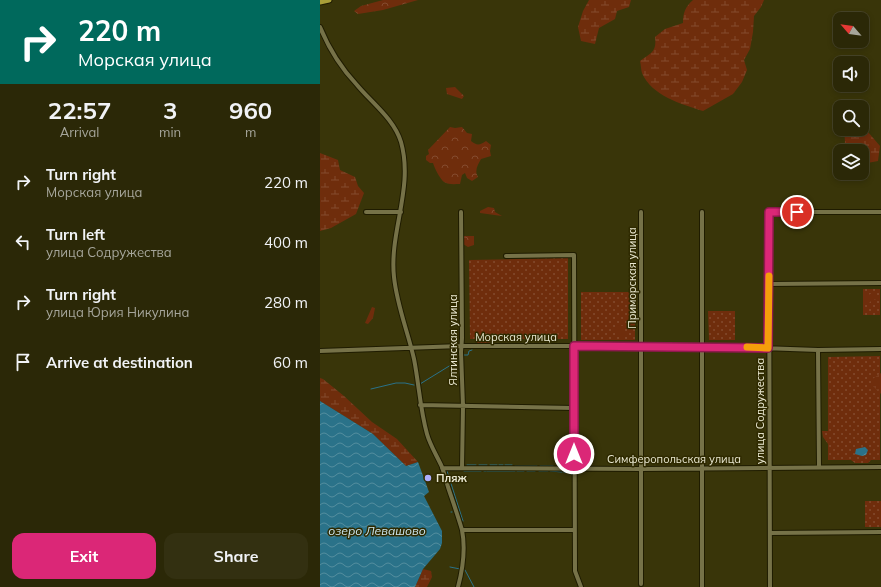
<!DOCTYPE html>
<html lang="en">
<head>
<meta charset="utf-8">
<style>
	body { margin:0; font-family:Mulish,sans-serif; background:#333011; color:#f1f3f6; height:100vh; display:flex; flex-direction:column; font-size:15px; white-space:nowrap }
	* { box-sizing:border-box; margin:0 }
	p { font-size:13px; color:#a6a69b }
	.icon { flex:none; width:22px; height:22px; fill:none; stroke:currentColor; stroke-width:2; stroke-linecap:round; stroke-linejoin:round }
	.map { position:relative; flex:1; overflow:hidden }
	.side { display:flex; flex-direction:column; background:#2b2807; width:320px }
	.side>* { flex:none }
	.banner { background:#00695c; color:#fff; overflow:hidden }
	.needle { width:26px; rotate:298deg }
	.controls { position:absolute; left:513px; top:12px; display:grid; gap:8px }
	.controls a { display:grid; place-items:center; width:36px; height:36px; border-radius:8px; background:#2b2807; box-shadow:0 2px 6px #0003,0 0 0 1px #474428; font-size:20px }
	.pin { position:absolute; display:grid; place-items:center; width:34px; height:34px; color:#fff; margin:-17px; border:2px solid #fff; border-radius:50%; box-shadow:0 1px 4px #0007 }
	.me { position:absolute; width:44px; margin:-22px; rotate:0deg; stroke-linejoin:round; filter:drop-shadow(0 0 3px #0008) }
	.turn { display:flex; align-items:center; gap:14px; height:84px; padding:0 12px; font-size:18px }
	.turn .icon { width:52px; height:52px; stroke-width:2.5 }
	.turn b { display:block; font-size:28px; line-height:34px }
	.eta { display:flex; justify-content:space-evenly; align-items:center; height:68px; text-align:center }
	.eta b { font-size:24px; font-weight:700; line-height:28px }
	.primary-button { display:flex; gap:8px; margin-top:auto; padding:8px 12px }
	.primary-button a { flex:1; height:46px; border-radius:12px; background:#db2777; color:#fff; font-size:16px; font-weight:700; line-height:46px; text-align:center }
	.primary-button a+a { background:#333011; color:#f1f3f6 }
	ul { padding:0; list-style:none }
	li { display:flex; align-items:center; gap:12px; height:60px; padding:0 12px }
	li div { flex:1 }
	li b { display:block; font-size:15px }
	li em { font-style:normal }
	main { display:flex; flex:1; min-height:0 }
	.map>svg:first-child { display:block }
	.grass { fill:url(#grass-dots) }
	.forest { fill:url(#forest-crowns) }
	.wetland { fill:url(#wetland-marsh) }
	.pitch { fill:#6f2d0c }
	.water { fill:url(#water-waves) }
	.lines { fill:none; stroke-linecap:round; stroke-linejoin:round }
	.stream { stroke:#2a7289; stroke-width:1 }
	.minor-casing { stroke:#1f1c00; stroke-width:6 }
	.major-casing { stroke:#1f1c00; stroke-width:7 }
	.minor { stroke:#767248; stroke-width:4 }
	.major { stroke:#a89e38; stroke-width:5 }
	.route-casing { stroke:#8e194d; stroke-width:10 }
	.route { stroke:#db2777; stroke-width:7 }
	.slow { stroke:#f59e0b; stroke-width:7 }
	.poi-dot { fill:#aeaefb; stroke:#2f2a00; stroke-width:1.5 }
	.labels { text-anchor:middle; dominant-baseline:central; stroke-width:3; stroke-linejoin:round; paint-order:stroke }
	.street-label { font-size:11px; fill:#eae8d1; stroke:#2f2a00 }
	.poi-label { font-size:11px; font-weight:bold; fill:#eae8d1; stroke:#2f2a00; text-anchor:start }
	.water-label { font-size:12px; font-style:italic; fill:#cce8f2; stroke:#2f2a00 }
</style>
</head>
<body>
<main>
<section class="side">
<div class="banner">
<div class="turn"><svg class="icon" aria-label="right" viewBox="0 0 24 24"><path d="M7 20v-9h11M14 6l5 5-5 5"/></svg><div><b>220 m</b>Морская улица</div></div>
</div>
<div class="eta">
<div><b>22:57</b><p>Arrival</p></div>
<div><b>3</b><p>min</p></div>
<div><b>960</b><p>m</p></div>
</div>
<ul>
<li><svg class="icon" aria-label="right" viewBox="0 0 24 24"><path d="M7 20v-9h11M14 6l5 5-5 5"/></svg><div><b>Turn right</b><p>Морская улица</p></div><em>220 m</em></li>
<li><svg class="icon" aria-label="left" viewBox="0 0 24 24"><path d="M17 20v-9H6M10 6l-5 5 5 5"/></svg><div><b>Turn left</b><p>улица Содружества</p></div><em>400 m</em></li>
<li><svg class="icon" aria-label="right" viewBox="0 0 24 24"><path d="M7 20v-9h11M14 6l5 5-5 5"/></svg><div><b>Turn right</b><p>улица Юрия Никулина</p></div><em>280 m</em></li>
<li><svg class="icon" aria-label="arrive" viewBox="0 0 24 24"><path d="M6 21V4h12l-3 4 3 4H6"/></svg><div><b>Arrive at destination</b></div><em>60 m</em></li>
</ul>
<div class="primary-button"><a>Exit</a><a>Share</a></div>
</section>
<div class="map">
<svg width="561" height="587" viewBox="0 0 561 587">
	<defs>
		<pattern id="grass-dots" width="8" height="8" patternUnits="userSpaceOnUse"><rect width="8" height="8" fill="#6f2d0c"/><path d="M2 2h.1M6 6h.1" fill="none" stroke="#844b2e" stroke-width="1.8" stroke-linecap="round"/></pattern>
		<pattern id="forest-crowns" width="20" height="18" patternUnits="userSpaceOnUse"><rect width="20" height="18" fill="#6f2d0c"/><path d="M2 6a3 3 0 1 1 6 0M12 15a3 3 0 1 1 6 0" fill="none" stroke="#844b2e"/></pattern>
		<pattern id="wetland-marsh" width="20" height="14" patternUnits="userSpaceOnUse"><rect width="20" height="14" fill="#6f2d0c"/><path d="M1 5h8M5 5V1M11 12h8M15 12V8" fill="none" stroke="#844b2e"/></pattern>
		<pattern id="water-waves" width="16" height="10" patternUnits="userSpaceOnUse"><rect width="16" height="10" fill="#2a7289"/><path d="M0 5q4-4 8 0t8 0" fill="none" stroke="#538d9e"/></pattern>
	</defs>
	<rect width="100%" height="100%" fill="#393509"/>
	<path class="grass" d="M 248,258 L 248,339 L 150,339 L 149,260 Z
		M 543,289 L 560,289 L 560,315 L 543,315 Z
		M 261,292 L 315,292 L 315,340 L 261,340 Z
		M 388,311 L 415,311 L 415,340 L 389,340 Z
		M 560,356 L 560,460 L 551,460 L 548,463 L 535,463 L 531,460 L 508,460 L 508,444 L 503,437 L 502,431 L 508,431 L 508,357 Z
		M 545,501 L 561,501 L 561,527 L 545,527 Z"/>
	<path class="forest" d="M 63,0 L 98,0 L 63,10 L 38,14 L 34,11 L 41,6 Z
		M 135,87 L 144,96 L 142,99 L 127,94 L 126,88 Z
		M 130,127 L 135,128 L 142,127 L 147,133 L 152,134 L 151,141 C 157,146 160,145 166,141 L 171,145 L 170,151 L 171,156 L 161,159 C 158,165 154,170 158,177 L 152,181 L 147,178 L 145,173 L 142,175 L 140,184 C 135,184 129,185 124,182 C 120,179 114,167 113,163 L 110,163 L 106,160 L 106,156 L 109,154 L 108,150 Z
		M 168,207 L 174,208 L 175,212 L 182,216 L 160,213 L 160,211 Z
		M 144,236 L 154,236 L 154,245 L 148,247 L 143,244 Z
		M 552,293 L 559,297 L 555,300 L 552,300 L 549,303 L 547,303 L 544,301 L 545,297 Z
		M 52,307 L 55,308 L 53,318 L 48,324 L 45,323 Z
		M 159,334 L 163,337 L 163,340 L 166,340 L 167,338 L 170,343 L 157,343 L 157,338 Z"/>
	<path class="wetland" d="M 269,0 L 311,0 L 309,7 L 297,11 L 295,19 L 279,28 L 275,44 L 261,41 L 258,27 L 263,11 Z
		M 373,0 L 444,0 L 441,7 L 434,16 L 433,32 L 430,49 L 424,60 L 427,70 L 422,82 L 413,94 L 383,111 C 361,104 332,96 322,73 C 321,70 321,65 320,61 C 331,53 337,52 335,37 L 345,29 L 363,23 C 363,13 365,7 373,0 Z
		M 542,125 L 560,146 L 558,161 L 542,164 L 542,151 L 523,151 L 525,142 L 524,129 L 542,129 Z
		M 0,153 L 18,160 L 20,170 L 35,177 L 38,186 L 44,193 L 36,214 L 11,228 L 0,231 Z
		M 561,373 L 561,394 L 553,386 L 551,380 Z
		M 0,378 L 3,379 L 24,396 L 52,422 L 77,439 L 98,462 L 86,466 L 53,434 L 0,401 Z
		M 103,569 L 111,571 L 112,577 L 107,587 L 95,587 Z"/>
	<path class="pitch" d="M 297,325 L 304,326 L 304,337 L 297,337 Z"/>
	<path class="water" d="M 0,401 L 53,434 L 86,466 L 98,462 L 109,492 L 104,496 L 122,531 L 122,543 L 120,549 L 103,569 L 95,587 L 0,587 Z
		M 545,447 L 548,450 L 546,455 L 542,456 L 535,454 L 536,449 Z"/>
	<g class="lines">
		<path class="stream" d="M 143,355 L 148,355 L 149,351 L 152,350
			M 100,384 L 139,360
			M 51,389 L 76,383 L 85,383 L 94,385
			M 147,465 L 156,465
			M 159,465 L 167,465
			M 170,465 L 177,465
			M 179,465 L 183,465
			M 185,465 L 192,465
			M 195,466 L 217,466
			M 220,466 L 233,466
			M 127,471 L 143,521
			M 144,471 L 161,471
			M 164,471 L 166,471
			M 167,471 L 195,471
			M 197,471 L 204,471
			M 207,471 L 215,471
			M 219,471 L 228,471
			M 230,471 L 242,472
			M 244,472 L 250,472 L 253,476
			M 131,512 L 132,512
			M 130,567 L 140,569
			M 145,570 L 154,587"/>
		<g class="minor-casing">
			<path id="minor" d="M 0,27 C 9,49 21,68 37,85 C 52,103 74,119 81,142 C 94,188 69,232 74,277 C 77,306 88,332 94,359 C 99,384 100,409 107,434 C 110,445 117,456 122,467 C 124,473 126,480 128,487 C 133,502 138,516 142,530 C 146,550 143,568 138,587
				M 46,212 L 81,212
				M 141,212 L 142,338 L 141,352 L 143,406 L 142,468
				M 382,212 L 382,587
				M 186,256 L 254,255 L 255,571 L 261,587
				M 449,284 L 561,283
				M 498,350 L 499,467
				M 0,351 L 141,346 L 382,346 L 498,350 L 561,349
				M 100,405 L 254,408
				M 122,468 L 321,469 L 561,467
				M 142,530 L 254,530
				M 450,533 L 561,532
				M 321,584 L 321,212
				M 450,587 L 449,212 L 561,212"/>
		</g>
		<g class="major-casing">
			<path id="major" d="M 0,2 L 9,0"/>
		</g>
		<use href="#minor" class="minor"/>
		<use href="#major" class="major"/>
	</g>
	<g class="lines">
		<g class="route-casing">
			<path id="route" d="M 254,454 L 254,346 L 448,348 L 449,212 L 477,212"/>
		</g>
		<use href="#route" class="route"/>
		<path class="slow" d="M 427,347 L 448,348 L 449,276"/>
	</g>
	<circle class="poi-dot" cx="108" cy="478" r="4"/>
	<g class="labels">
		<g class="street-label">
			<text transform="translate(312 278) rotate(-90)">Приморская улица</text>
			<text x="196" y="337">Морская улица</text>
			<text transform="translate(133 340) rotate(-90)">Ялтинская улица</text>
			<text transform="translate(440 411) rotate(-90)">улица Содружества</text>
			<text x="354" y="459">Симферопольская улица</text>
		</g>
		<g class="poi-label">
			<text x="116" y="478">Пляж</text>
		</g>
		<g class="water-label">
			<text x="57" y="530">озеро Левашово</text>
		</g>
	</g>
</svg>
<div class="controls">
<a><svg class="needle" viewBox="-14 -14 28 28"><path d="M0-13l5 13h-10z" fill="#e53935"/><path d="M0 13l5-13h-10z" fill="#a6a69b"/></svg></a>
<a><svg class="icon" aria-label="sound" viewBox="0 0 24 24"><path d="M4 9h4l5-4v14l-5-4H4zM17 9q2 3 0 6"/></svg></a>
<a><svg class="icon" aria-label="search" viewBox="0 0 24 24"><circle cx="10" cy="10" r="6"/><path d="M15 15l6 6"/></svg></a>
<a><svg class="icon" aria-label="layers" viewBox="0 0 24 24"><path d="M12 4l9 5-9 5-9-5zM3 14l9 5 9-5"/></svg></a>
</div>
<div class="pin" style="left:477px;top:212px;background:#d93025"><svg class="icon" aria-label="arrive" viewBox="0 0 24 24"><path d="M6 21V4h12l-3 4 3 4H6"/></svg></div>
<svg class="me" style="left:254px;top:454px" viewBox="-20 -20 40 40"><circle r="17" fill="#db2777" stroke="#fff" stroke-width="3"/><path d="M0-11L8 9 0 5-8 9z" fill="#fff"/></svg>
</div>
</main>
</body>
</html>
